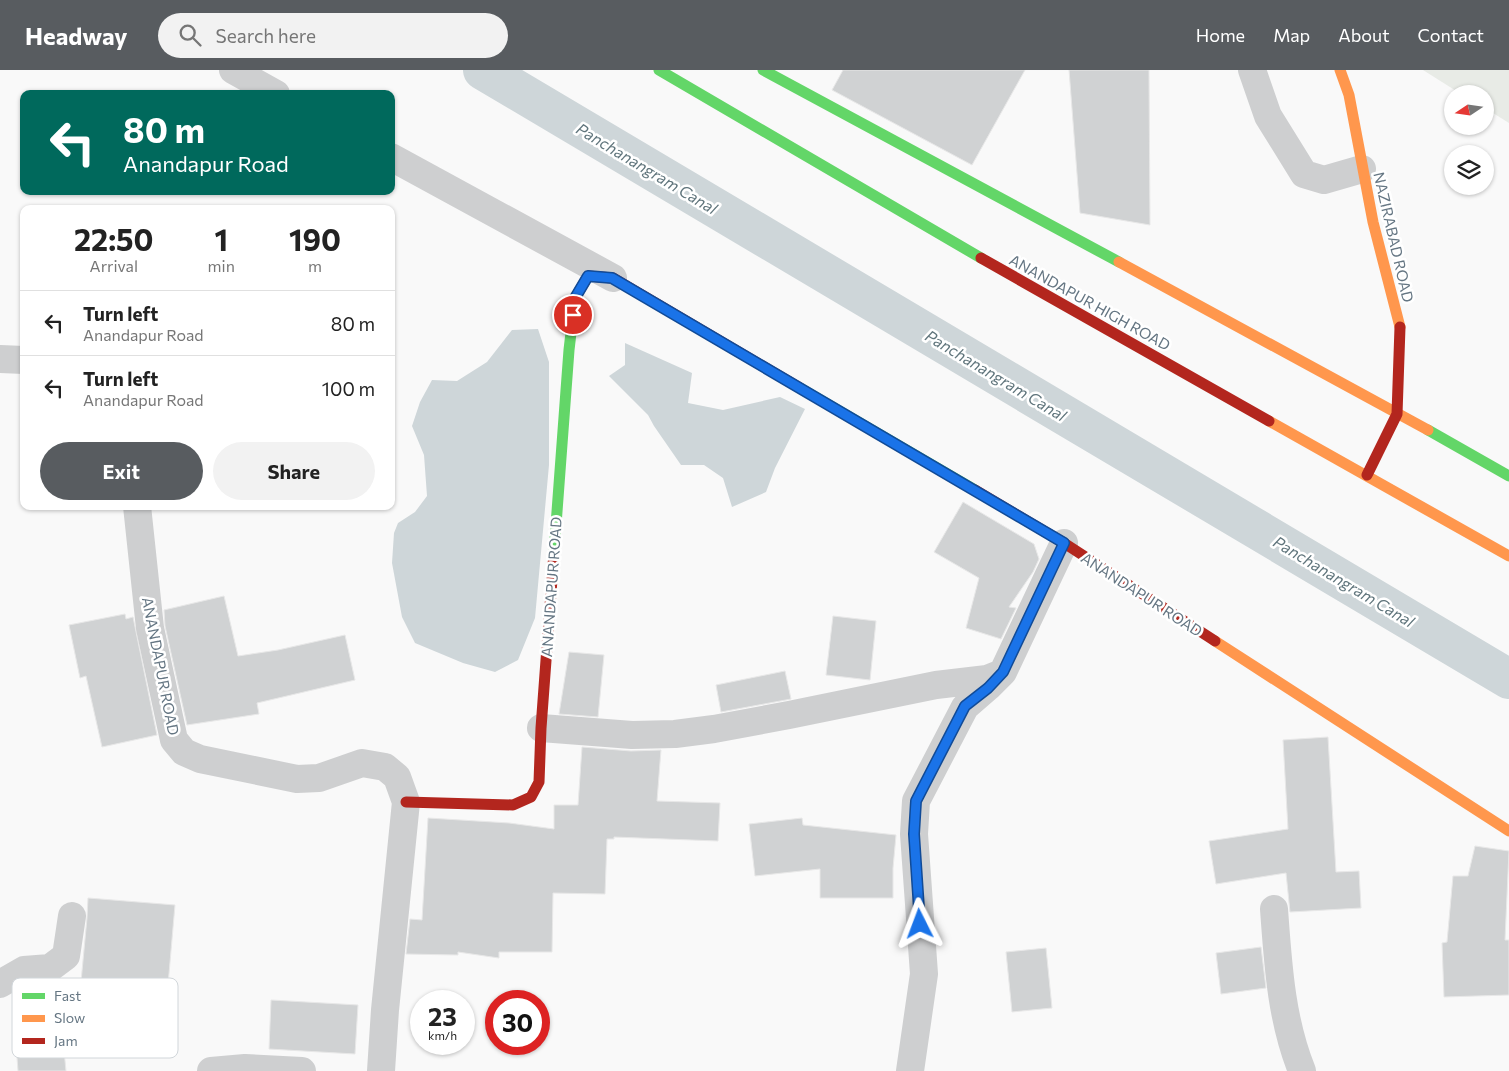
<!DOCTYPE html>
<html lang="en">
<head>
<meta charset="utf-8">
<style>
	body { margin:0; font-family:Commissioner,sans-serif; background:#f2f2f2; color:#222; height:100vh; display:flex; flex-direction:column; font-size:19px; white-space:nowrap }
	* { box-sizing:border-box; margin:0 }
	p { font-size:16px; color:#767676 }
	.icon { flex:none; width:28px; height:28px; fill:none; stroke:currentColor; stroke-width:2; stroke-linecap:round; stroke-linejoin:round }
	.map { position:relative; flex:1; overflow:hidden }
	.details { position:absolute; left:20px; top:135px; width:375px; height:305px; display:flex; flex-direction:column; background:#fff; border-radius:10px; box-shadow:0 1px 4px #0004 }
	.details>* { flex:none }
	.hud { position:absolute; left:20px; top:20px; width:375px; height:105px; border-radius:10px; box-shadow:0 1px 4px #0004; background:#00695c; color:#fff; overflow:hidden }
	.needle { width:32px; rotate:257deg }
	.tools { position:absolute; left:1444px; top:15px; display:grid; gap:10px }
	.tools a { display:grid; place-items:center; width:50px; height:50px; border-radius:50%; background:#fff; box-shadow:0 1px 4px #0004; font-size:25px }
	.speed { position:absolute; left:410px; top:920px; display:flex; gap:10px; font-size:25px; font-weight:700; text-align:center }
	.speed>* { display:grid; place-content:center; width:65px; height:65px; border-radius:50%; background:#fff; box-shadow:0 1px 4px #0004; line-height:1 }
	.speed small { font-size:12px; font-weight:400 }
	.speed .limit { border:8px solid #d22; background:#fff; color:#111 }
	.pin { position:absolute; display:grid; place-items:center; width:42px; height:42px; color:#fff; margin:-21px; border:2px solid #fff; border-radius:50%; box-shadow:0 1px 5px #0007 }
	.me { position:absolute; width:55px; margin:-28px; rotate:357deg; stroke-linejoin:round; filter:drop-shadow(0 0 4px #0008) }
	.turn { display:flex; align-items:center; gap:18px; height:105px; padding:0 20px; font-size:22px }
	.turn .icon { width:65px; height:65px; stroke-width:2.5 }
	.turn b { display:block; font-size:35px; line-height:42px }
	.eta { display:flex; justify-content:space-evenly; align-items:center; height:85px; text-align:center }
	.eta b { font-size:30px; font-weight:700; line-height:35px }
	.button { display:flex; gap:10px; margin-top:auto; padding:10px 20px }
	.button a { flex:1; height:58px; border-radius:30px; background:#585c60; color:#fff; font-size:20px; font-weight:700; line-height:58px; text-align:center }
	.button a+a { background:#f2f2f2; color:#222 }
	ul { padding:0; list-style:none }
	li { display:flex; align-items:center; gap:15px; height:65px; padding:0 20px; border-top:1px solid #e0e0e0 }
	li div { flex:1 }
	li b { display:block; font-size:19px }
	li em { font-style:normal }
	header { display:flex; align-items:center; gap:30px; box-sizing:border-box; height:70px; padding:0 25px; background:#585c60; color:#fff }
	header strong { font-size:24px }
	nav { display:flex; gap:28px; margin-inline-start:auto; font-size:18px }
	.search { width:350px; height:45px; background:#f2f2f2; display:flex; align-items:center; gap:12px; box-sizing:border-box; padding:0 18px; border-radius:28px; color:#767676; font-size:19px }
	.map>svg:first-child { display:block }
	.green { fill:#e8ebe6 }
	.water { fill:#ced6d9 }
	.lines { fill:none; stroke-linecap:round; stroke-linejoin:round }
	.canal { stroke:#ced6d9; stroke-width:40 }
	.building { fill:#d0d2d3; stroke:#e8e8e8 }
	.street { stroke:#cecfd0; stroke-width:28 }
	.fast { stroke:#63d668; stroke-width:11 }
	.slow { stroke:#ff974d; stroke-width:11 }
	.jam { stroke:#b3261e; stroke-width:11 }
	.route-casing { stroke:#114b97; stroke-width:12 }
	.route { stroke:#1a73e8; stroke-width:9 }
	.labels { text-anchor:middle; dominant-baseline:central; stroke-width:5; stroke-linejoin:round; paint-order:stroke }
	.street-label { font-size:15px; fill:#657683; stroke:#fff }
	.water-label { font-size:16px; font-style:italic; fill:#60757c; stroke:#fff }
	.key { fill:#fff; stroke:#d1d6da; stroke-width:1 }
	.key-label { font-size:14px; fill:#657683 }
</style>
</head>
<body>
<header>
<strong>Headway</strong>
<div class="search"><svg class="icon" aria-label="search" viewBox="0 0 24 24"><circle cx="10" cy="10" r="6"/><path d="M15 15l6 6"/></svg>Search here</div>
<nav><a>Home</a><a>Map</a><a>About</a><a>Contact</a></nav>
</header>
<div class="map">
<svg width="1509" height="1001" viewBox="0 0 1509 1001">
	<rect width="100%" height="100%" fill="#f9f9f9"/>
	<path class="green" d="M 1423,0 L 1509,0 L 1509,53 L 1485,38 L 1485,24 L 1461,24 Z"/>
	<path class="water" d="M 538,259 L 549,292 L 549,395 L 535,548 L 518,590 L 495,602 L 463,593 L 415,573 L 402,547 L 392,493 L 394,463 L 398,453 L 415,442 L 427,426 L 424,385 L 412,356 L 420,332 L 432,310 L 457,311 L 487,292 L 512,260 Z
		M 625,273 L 692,303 L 688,333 L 723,340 L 780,327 L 805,339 L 775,398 L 766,422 L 732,437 L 723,408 L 704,395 L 681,395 L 654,356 L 648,345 L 609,306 L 625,295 Z"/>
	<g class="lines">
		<path class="canal" d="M 483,0 L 1509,609"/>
	</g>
	<path class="building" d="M 843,0 L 1025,0 L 972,95 L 832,20 Z
		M 1069,0 L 1149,0 L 1150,155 L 1080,143 Z
		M 963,432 L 1034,474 L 1039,489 L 1033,502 L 1009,537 L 1016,538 L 1001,569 L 966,558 L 979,508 L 934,482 Z
		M 224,526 L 238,586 L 278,580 L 345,565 L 355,610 L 257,633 L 259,644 L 187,655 L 165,556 L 164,540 Z
		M 125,544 L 126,549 L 133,547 L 157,665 L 102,677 L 86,606 L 80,608 L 69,555 Z
		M 833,546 L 876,551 L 870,610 L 826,605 Z
		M 569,582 L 604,585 L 598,647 L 559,644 Z
		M 785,601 L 791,629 L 721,642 L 716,615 Z
		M 1328,667 L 1336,802 L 1359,801 L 1361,838 L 1290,842 L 1286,803 L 1216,814 L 1209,771 L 1288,759 L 1283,670 Z
		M 582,677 L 631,681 L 661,680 L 657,731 L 720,733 L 718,771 L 614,767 L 614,769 L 607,769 L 605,824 L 553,823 L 552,882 L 499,882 L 499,888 L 458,882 L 458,885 L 406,884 L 410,849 L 422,850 L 428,748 L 509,753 L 554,759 L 554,735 L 578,735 Z
		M 802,748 L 803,755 L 896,765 L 893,798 L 893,828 L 820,828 L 820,799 L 755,806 L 749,754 Z
		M 1475,776 L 1509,781 L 1505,870 L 1509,870 L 1509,925 L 1444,927 L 1442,873 L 1447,872 L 1453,806 L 1468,806 Z
		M 88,828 L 175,835 L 164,961 L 77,954 L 87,848 Z
		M 1261,877 L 1266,918 L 1221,924 L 1216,883 Z
		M 1046,878 L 1052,938 L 1012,942 L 1006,882 Z
		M 271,930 L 358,935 L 355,984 L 269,979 Z
		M 62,959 L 66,1001 L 18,1001 L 15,962 Z"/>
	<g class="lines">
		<path class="street" d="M 233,0 L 276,24
			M 1252,0 L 1268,46 L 1304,104 L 1324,110 L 1362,99
			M 391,87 L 613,208
			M 0,289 L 24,290
			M 137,436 L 150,558 L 174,670 L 184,682 L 200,689 L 297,709 L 319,708 L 362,693 L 385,697 L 397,707 L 406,732 L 385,940 L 381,1001
			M 541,658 L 632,665 L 675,664 L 714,659 L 789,645 L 936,615 L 987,609 L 1002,603
			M 1274,839 C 1278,894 1281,949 1302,1001
			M 0,914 L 24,900 L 50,898 L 66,886 L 72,846
			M 211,1001 L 245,998 L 302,1001
			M 910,1001 L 924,904 L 914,764 L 916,731 L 965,637 L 988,617 L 1003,602 L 1064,473"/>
		<path class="fast" d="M 659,0 L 981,188
			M 763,0 L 1119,192
			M 800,318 L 975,420
			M 1428,360 L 1509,406
			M 554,482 L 569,280 L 575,228 L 578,223"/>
		<path class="slow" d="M 1340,0 L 1349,25 L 1373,152 L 1400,257
			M 1119,192 L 1428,360
			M 1269,351 L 1509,486
			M 1215,571 L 1509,761"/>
		<path class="jam" d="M 981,188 L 1269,351
			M 578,223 L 588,206 L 613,208 L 800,318
			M 1367,405 L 1397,344 L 1400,257
			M 975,420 L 1064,473 L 1215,571
			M 406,732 L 513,735 L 531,727 L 539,712 L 541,658 L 554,482"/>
	</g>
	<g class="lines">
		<g class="route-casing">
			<path id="route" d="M 573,245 L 575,228 L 588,206 L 612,208 L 1064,473 L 1003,602 L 988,618 L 965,636 L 916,731 L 914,764 L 920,854"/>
		</g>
		<use href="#route" class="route"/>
	</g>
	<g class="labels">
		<g class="street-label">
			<text transform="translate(1394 167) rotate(77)">NAZIRABAD ROAD</text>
			<text transform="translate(1090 232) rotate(29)">ANANDAPUR HIGH ROAD</text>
			<text transform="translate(551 517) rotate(-86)">ANANDAPUR ROAD</text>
			<text transform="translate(1142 524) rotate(33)">ANANDAPUR ROAD</text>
			<text transform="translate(161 596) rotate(79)">ANANDAPUR ROAD</text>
		</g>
		<g class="water-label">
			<text transform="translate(647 98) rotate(31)">Panchanangram Canal</text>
			<text transform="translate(996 305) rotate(31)">Panchanangram Canal</text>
			<text transform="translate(1344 511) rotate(31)">Panchanangram Canal</text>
		</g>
	</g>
	<rect x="12" y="908" width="166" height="80" rx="8" class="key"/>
	<rect x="22" y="923" width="23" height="6" fill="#63d668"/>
	<rect x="22" y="945" width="23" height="7" fill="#ff974d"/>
	<rect x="22" y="968" width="23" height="6" fill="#b3261e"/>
	<g class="key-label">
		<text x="54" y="931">Fast</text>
		<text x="54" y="953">Slow</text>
		<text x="54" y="976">Jam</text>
	</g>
</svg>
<div class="tools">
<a><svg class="needle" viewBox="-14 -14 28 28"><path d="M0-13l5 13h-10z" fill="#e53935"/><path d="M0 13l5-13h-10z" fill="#767676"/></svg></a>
<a><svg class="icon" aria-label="layers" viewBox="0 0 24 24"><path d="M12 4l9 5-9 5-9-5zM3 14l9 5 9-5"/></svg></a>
</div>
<div class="speed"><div>23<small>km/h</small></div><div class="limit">30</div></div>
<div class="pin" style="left:573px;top:245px;background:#d93025"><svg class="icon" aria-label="arrive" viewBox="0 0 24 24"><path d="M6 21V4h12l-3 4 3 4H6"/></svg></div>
<svg class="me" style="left:920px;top:854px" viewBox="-20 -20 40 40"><path d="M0-17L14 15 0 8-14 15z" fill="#1a73e8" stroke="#fff" stroke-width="4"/></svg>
<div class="hud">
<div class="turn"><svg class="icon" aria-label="left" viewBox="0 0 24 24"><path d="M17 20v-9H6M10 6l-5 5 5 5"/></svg><div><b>80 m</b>Anandapur Road</div></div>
</div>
<section class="details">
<div class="eta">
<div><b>22:50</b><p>Arrival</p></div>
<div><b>1</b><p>min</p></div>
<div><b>190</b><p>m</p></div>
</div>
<ul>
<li><svg class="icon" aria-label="left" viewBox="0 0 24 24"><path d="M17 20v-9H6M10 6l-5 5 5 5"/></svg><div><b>Turn left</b><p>Anandapur Road</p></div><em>80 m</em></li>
<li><svg class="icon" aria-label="left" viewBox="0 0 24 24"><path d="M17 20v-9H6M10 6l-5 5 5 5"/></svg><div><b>Turn left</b><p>Anandapur Road</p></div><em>100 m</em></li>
</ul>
<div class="button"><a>Exit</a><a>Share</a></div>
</section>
</div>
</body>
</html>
